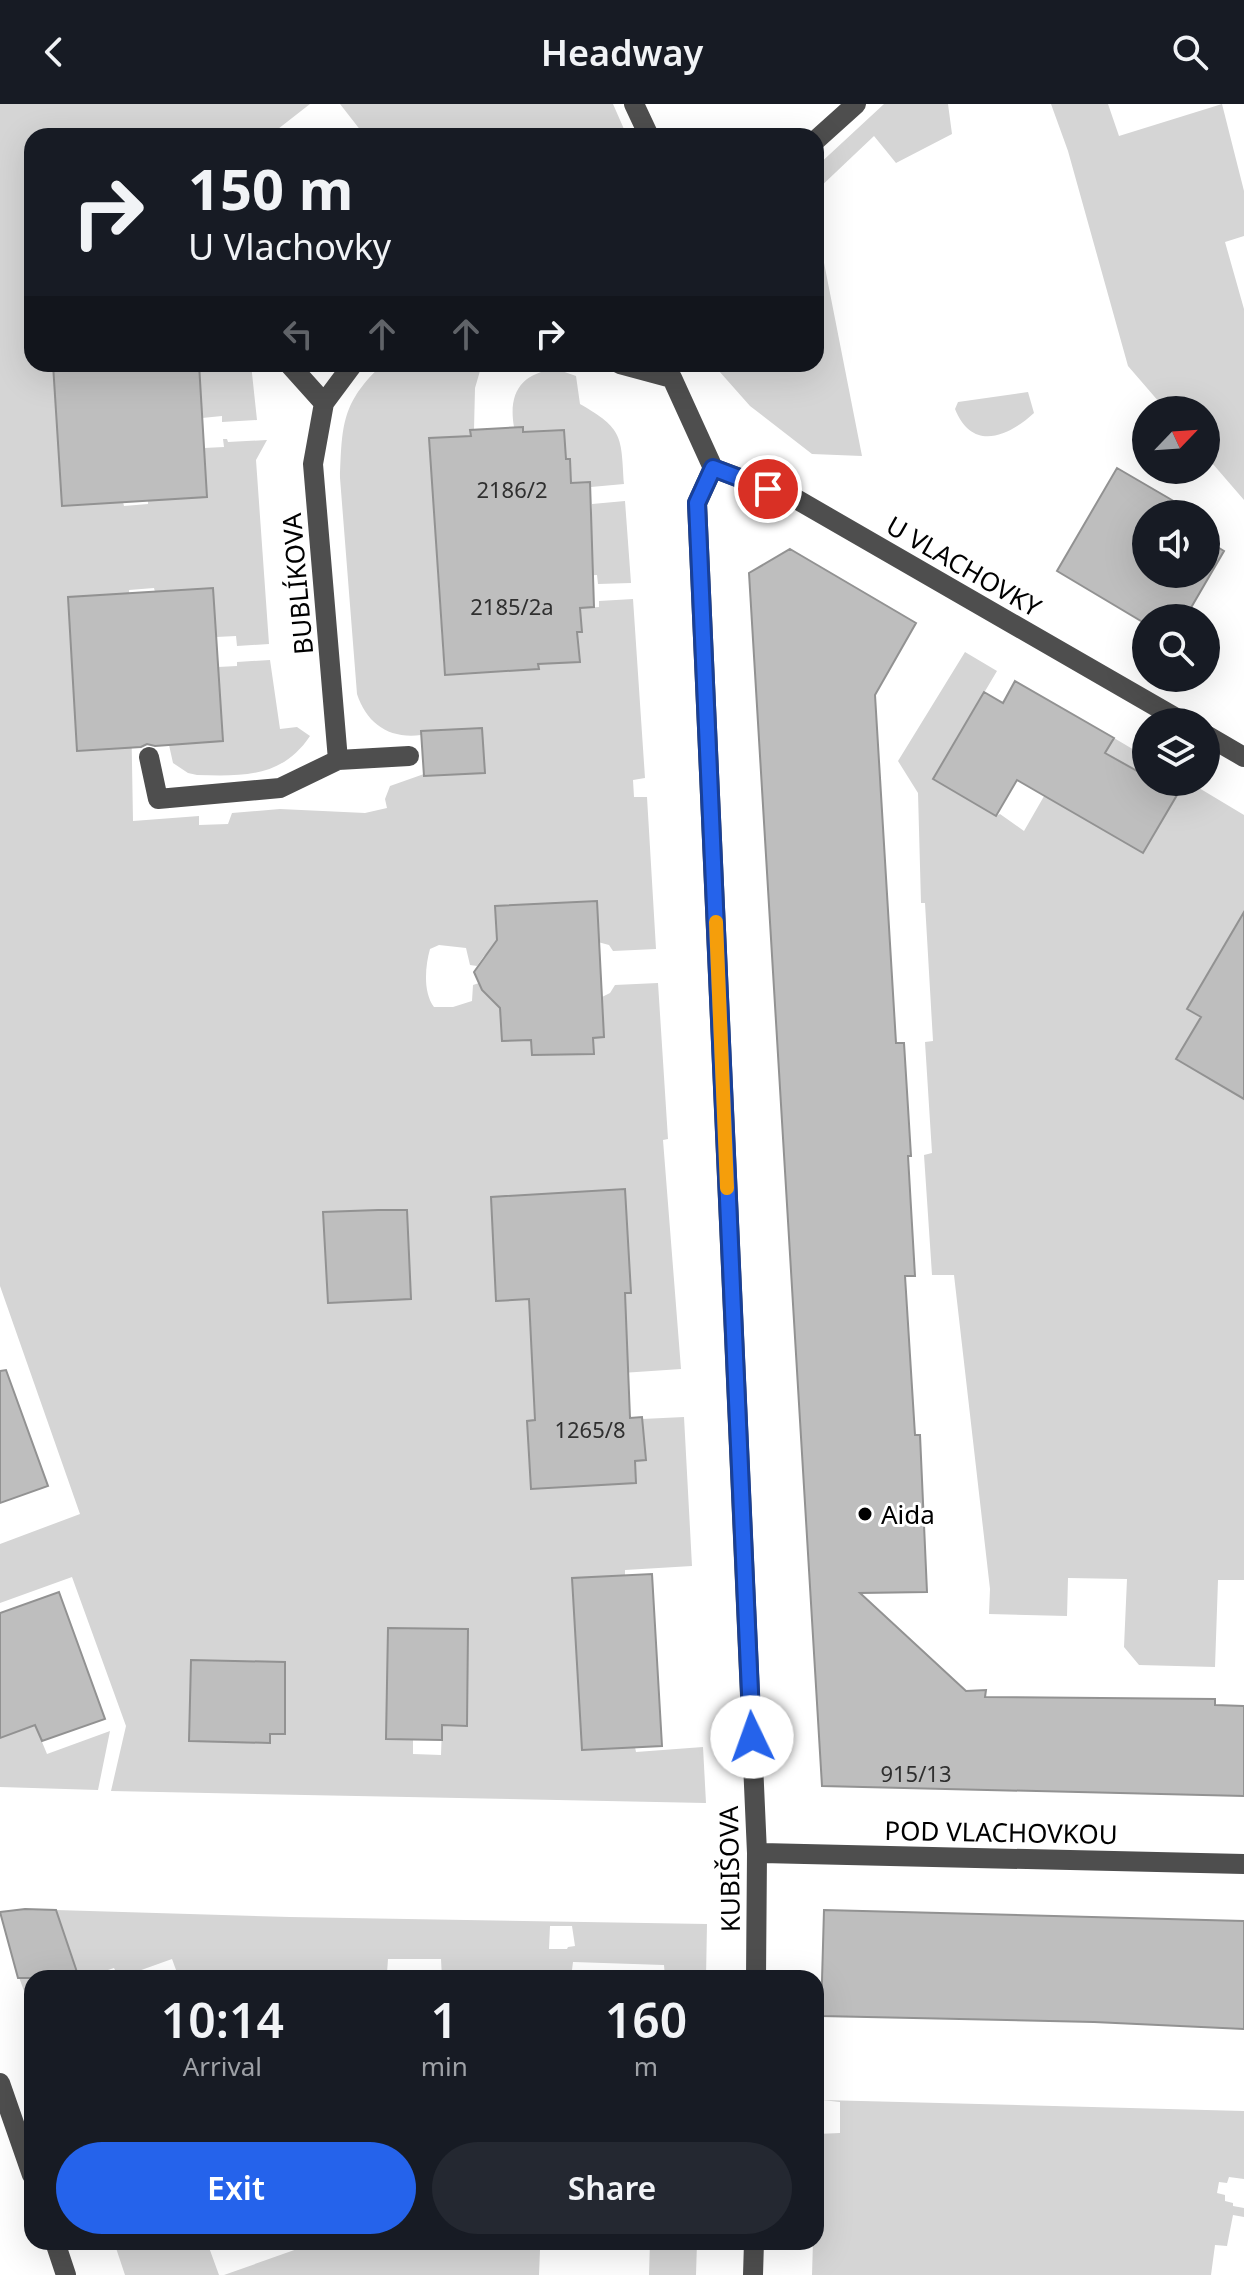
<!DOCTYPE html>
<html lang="en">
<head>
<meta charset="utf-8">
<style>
	body { margin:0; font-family:"Noto Sans",sans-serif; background:#242831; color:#f1f3f6; height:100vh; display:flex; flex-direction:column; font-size:30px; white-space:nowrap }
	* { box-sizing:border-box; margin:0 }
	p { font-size:26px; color:#9ea1a6 }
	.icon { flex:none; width:44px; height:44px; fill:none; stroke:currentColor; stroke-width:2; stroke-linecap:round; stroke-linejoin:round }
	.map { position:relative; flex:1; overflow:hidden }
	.sheet { position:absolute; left:24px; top:1866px; width:800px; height:280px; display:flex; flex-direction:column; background:#171b24; border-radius:24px; box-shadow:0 8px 32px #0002 }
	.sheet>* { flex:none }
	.hud { position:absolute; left:24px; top:24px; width:800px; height:244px; border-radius:24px; box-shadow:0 8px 32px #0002; background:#171b24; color:#f1f3f6; overflow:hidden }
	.needle { width:52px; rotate:65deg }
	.controls { position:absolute; left:1132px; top:292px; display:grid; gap:16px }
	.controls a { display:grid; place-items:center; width:88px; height:88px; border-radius:50%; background:#171b24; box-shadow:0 8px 32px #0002; font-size:40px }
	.pin { position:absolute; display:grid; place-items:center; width:68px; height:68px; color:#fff; margin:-34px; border:4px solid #fff; border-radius:50%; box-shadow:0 2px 8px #0007 }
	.me { position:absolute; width:88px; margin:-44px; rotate:357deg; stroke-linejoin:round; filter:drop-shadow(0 0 6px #0008) }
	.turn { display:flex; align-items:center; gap:28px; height:168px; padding:0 32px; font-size:36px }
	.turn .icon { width:104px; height:104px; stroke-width:2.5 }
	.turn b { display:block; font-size:56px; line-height:68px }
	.lanes { display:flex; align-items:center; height:76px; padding:0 32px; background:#0003; justify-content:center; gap:40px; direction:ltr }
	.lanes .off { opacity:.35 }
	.eta { display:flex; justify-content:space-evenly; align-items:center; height:136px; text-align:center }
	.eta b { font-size:48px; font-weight:600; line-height:56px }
	.action { display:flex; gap:16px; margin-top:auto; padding:16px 32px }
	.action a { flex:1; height:92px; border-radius:48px; background:#2563eb; color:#fff; font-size:32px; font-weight:600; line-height:92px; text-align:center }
	.action a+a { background:#242831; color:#f1f3f6 }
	header { display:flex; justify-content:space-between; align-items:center; height:104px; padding:0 32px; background:#171b24; font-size:36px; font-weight:600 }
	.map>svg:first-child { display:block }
	.green { fill:#d5d5d5; fill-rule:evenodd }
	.building { fill:#bebebe; stroke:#929292; stroke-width:2 }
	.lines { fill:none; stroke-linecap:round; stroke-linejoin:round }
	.minor { stroke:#4e4e4e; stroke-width:20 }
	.route-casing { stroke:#184099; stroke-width:20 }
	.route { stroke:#2563eb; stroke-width:14 }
	.slow { stroke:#f59e0b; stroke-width:14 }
	.poi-dot { fill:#000; stroke:#fff; stroke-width:3 }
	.labels { text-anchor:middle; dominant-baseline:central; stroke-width:6; stroke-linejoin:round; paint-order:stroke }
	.number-label { font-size:22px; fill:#303030 }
	.street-label { font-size:26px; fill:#000; stroke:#fff }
	.poi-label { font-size:26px; fill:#000; stroke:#fff; text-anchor:start }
</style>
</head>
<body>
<header><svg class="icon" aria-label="back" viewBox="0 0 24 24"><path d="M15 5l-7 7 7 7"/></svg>Headway<svg class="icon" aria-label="search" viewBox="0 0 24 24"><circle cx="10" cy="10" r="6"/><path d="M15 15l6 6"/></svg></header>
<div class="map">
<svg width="1244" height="2171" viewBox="0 0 1244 2171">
	<rect width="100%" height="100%" fill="#fff"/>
	<path class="green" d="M 0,0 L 310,0 L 269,32 L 32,32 L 32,260 L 53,260 L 62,402 L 123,398 L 124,402 L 148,400 L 148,396 L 207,393 L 204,344 L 224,343 L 223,335 L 227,335 L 228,338 L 267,336 L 256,356 L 269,540 L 237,542 L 236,532 L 216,533 L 212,484 L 155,488 L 154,484 L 129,486 L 133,717 L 199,712 L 199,721 L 228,720 L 232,709 L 280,705 L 365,709 L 387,704 L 385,695 L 390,682 L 424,670 L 425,672 L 485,669 L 482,624 L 422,627 L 421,631 C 389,635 367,620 357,590 L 340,374 C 342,320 342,298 383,260 L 482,260 L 475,284 L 474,326 L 470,327 L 471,332 L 429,335 L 444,566 L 487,568 L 538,565 L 538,560 L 580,558 L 577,528 L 581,527 L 580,504 L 599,503 L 599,497 L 633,495 L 645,674 L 633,676 L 634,693 L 647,693 L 656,845 L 613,847 L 609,841 L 598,838 L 596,797 L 495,802 L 497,847 L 484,852 L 477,862 L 470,861 L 466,844 L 439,841 L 430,845 C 425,863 423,888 434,903 L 453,903 L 472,897 L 473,881 L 479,879 L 487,890 L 500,893 L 502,937 L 531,936 L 532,951 L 594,950 L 593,934 L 603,933 L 602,893 L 610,889 L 615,881 L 658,879 L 668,1035 L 663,1036 L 681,1265 L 533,1275 L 535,1317 L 527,1318 L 532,1385 L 636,1379 L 635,1357 L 646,1356 L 642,1315 L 684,1313 L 692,1462 L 625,1466 L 625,1471 L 573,1474 L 582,1646 L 635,1643 L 636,1648 L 703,1643 L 706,1699 L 111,1687 L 126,1622 L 72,1473 L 0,1499 L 0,1440 L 80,1410 L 0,1182 ZM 388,1524 L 468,1525 L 467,1622 L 442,1621 L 441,1651 L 413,1650 L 413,1635 L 386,1634 ZM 191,1556 L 285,1558 L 285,1630 L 270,1630 L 269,1639 L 189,1637 Z
		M 340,0 L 613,0 L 627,32 L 365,32 Z
		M 884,0 L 948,0 L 952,30 L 896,59 L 874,32 L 816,87 L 816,63 Z
		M 1051,0 L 1108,0 L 1119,32 L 1222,0 L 1244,87 L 1244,132 L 1225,138 L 1244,205 L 1244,396 L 1206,352 L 1206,306 L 1166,306 L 1128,262 L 1068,47 Z
		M 816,118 L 862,352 L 812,350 L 750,302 L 719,267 L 718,260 L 816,260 Z
		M 199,260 L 251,260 L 257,316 L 222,318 L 222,312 L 202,314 Z
		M 556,265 L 576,272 L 580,300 C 624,325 621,333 624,380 L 591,383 L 591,378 L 571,379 L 570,355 L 566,355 L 564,326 L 523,328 L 522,323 L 514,323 C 508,289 521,269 556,265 Z
		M 1028,288 L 1034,309 C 1008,333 972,348 955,305 L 958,298 Z
		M 625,397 L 631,479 L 598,480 L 597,471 L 574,472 L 570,411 L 592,409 L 592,400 Z
		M 965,548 L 997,567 L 933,675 L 996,712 L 1000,710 L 1024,727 L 1051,680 L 1069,706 L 1143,749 L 1177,691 L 1155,678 L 1189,678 L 1244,711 L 1244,1476 L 1218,1476 L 1215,1563 L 1139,1561 L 1124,1543 L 1127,1475 L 1068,1474 L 1067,1512 L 989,1510 L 990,1485 L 954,1171 L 932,1171 L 924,1051 L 932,1049 L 925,938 L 933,937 L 925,799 L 921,799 L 918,689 L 898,657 Z
		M 270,556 L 280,625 L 297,623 L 310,632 C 282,674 243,672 197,671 L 188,669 L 173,659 L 169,641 L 223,637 L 218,563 L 237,562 L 237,558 Z
		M 1114,634 L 1146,653 L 1146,672 L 1105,649 Z
		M 35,1621 L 47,1650 L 110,1627 L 98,1686 L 0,1683 L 0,1634 Z
		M 56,1806 L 290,1813 L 707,1820 L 706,1874 L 665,1874 L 664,1861 L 573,1858 L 571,1874 L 442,1874 L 441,1855 L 388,1855 L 387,1869 L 343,1868 L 343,1874 L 179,1874 L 172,1855 L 119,1874 L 114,1864 L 84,1874 L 32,1874 L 32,1909 L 12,1854 L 66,1836 ZM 550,1822 L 572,1822 L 575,1842 L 568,1843 L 567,1845 L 549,1845 Z
		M 822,1996 L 1244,2007 L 1244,2075 L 1229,2073 L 1227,2079 L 1219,2078 L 1217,2089 L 1225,2091 L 1225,2097 L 1233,2099 L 1233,2102 L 1244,2104 L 1244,2113 L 1233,2111 L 1227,2142 L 1215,2141 L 1211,2171 L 812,2171 L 813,2138 L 816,2138 L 817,2030 L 840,2029 L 840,1998 Z
		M 114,2138 L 207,2138 L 219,2171 L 125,2171 Z
		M 317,2138 L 531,2138 L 540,2146 L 539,2171 L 224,2171 Z
		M 650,2138 L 697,2138 L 696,2171 L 649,2171 Z"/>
	<path class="building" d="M 53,260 L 199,260 L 207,393 L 62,402 Z
		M 523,323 L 523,328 L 564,326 L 566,355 L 570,355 L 571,379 L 590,378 L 594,503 L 580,504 L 582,528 L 577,528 L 580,558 L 538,560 L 539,565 L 445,571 L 429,334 L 471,332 L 470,326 Z
		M 1117,364 L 1177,399 L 1170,410 L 1146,410 L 1146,470 L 1206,470 L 1206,436 L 1224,447 L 1185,514 L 1146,514 L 1146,520 L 1057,467 Z
		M 790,445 L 916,519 L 875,591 L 896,939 L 904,939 L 911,1052 L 908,1052 L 915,1172 L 905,1172 L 915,1331 L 920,1331 L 927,1488 L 860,1489 L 966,1587 L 986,1586 L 985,1593 L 1215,1595 L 1215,1601 L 1244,1602 L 1244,1692 L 822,1682 L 749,469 Z
		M 213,484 L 223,637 L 155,642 L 147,640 L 141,643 L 77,647 L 68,493 Z
		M 1015,577 L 1114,634 L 1105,649 L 1146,672 L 1146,678 L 1155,678 L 1177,691 L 1143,749 L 1017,676 L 996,712 L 933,675 L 984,588 L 1003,599 Z
		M 482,624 L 485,669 L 424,672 L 421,627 Z
		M 597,797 L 604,933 L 593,934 L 594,950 L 532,951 L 531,936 L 502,937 L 500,904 L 482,886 L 474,868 L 497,836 L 495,802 Z
		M 1244,808 L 1244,995 L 1176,955 L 1201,913 L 1187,905 Z
		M 625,1085 L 631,1189 L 625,1189 L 630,1314 L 642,1313 L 646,1356 L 635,1357 L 636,1379 L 531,1385 L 527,1317 L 535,1316 L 529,1195 L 496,1197 L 491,1093 Z
		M 378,1106 L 407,1106 L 411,1195 L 328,1199 L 323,1108 Z
		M 6,1266 L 48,1382 L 0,1399 L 0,1267 Z
		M 652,1470 L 662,1642 L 582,1646 L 572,1474 Z
		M 59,1488 L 105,1615 L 42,1637 L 35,1621 L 0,1634 L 0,1509 Z
		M 388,1524 L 468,1525 L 467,1622 L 442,1621 L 442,1636 L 386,1635 Z
		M 191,1556 L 285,1558 L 285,1630 L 270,1630 L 270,1639 L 189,1637 Z
		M 25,1805 L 56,1806 L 79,1874 L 18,1874 L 0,1808 Z
		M 824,1806 L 1244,1817 L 1244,1925 L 1094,1918 L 821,1912 Z"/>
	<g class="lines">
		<path class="minor" d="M 634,0 L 649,32
			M 816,36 L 856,0
			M 289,260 L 324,299
			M 620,260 L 672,274 L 713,364
			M 713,364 L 697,399 L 757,1749 L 756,1874
			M 713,364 L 796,395 L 1183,618
			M 1206,631 L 1244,653
			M 149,653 L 158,695 L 280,684 L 338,656 L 409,652
			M 338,656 L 313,360 L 324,299 L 353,260
			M 757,1749 L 1244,1760
			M 0,1979 L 32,2071
			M 55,2138 L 66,2171
			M 753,2171 L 754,2138"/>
	</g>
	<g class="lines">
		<g class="route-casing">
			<path id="route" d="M 752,1633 L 697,399 L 713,364 L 768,385"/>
		</g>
		<use href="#route" class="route"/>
		<path class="slow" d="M 716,818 L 727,1084"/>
	</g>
	<circle class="poi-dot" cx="865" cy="1410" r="8"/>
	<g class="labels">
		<g class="number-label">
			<text x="512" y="385">2186/2</text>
			<text x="512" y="502">2185/2a</text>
			<text x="590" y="1325">1265/8</text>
			<text x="916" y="1669">915/13</text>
		</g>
		<g class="street-label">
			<text transform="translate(964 462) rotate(30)">U VLACHOVKY</text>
			<text transform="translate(297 480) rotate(-95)">BUBLÍKOVA</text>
			<text transform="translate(1001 1728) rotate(1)">POD VLACHOVKOU</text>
			<text transform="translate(729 1765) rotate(-91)">KUBIŠOVA</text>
		</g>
		<g class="poi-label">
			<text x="881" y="1410">Aida</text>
		</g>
	</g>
</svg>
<div class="controls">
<a><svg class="needle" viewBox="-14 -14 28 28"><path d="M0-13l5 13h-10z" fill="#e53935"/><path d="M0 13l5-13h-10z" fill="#9ea1a6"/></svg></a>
<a><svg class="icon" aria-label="sound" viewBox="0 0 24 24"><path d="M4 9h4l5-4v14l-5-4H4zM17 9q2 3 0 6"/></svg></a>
<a><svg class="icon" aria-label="search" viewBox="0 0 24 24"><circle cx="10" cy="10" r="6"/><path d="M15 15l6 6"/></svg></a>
<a><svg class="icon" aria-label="layers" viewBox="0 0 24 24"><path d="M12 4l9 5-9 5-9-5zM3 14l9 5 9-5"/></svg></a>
</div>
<div class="pin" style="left:768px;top:385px;background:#d93025"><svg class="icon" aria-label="arrive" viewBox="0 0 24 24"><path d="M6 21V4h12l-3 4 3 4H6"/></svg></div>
<svg class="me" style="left:752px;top:1633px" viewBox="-20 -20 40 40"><circle r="19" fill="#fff"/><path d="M0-13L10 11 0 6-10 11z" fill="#2563eb"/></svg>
<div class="hud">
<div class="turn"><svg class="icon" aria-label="right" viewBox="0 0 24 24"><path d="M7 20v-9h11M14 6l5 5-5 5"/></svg><div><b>150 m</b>U Vlachovky</div></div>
<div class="lanes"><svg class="icon off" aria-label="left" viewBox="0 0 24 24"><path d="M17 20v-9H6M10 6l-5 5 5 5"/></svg><svg class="icon off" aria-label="ahead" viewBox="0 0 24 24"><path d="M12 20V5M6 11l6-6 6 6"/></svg><svg class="icon off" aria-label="ahead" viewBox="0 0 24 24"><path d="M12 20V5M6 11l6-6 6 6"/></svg><svg class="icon" aria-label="right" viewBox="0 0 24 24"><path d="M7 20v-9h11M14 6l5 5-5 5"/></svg></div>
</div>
<section class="sheet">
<div class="eta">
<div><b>10:14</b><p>Arrival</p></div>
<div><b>1</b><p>min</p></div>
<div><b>160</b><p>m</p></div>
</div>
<div class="action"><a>Exit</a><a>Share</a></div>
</section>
</div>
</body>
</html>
